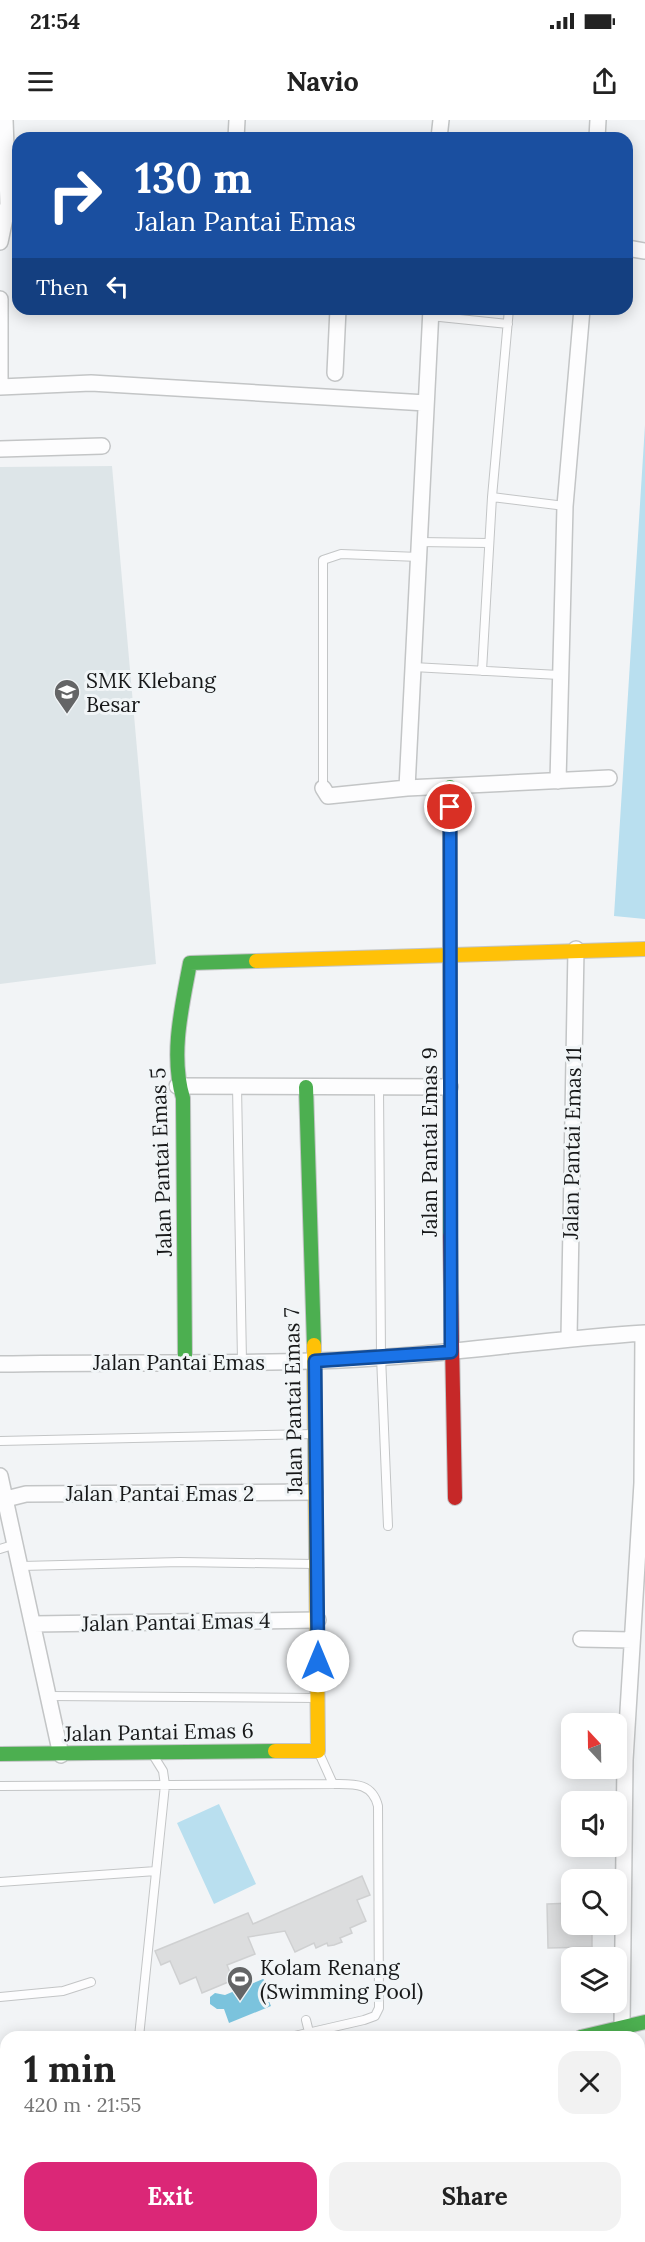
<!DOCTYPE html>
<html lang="en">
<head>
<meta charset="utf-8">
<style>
	body { margin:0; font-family:Lora,serif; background:#f2f2f2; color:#222; height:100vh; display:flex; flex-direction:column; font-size:22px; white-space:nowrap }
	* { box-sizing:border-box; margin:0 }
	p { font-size:20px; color:#767676 }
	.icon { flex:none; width:33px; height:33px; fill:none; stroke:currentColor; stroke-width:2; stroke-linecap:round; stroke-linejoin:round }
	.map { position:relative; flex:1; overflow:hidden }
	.panel { position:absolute; left:0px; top:1911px; width:645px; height:212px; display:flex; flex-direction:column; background:#fff; border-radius:18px 18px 0 0; box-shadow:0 3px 15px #0003 }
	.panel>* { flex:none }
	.hud { position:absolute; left:12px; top:12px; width:621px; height:183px; border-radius:18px; box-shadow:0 3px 15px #0003; background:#1a4fa0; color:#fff; overflow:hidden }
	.needle { width:39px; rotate:338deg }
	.buttons { position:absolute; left:561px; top:1593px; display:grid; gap:12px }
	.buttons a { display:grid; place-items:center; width:66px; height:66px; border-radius:12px; background:#fff; box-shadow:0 3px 15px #0003; font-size:30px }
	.pin { position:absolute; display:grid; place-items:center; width:51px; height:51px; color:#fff; margin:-26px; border:3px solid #fff; border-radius:50%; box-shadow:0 2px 6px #0007 }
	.me { position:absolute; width:66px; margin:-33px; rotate:0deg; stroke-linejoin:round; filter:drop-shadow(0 0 4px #0008) }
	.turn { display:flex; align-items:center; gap:21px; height:126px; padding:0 24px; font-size:27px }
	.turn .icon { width:78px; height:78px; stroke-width:2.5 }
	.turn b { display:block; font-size:42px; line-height:51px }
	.then { display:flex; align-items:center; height:57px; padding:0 24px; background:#0003; gap:12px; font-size:22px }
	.round { display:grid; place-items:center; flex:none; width:63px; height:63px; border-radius:18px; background:#f2f2f2 }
	.headline { display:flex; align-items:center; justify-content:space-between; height:102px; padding:0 24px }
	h1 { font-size:36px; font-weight:800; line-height:45px }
	.button { display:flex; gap:12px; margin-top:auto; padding:12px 24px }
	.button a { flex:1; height:69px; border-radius:18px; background:#db2777; color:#fff; font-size:24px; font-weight:800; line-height:69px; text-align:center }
	.button a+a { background:#f2f2f2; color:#222 }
	.status { display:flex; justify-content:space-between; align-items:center; height:42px; padding:0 30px; background:#fff; direction:ltr }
	.status svg { height:16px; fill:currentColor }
	header { display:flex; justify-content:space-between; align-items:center; height:78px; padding:0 24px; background:#fff; font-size:27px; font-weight:800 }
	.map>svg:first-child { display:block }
	.built { fill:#dde5e8 }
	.green { fill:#b9dfef }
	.water { fill:#7bc3dd }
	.building { fill:#dcddde; stroke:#cfd0d1; stroke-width:1.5 }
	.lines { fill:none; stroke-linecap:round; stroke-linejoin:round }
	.lane-casing { stroke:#c3c5c6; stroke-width:10 }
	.street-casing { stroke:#c3c5c6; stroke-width:18 }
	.fast-casing { stroke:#c3c5c6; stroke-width:16 }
	.slow-casing { stroke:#c3c5c6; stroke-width:16 }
	.jam-casing { stroke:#c3c5c6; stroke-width:16 }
	.lane { stroke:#fdfdfe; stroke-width:8 }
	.street { stroke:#fdfdfe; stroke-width:15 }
	.fast { stroke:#4caf50; stroke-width:14 }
	.slow { stroke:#ffc107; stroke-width:14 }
	.jam { stroke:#c62828; stroke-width:14 }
	.route-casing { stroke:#114b97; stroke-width:15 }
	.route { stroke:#1a73e8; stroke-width:10 }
	.labels { text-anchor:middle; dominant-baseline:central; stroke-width:6; stroke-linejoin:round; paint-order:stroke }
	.poi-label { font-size:21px; fill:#171819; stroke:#f1f5f7; text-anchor:start }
	.street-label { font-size:21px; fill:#171819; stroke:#f1f5f7 }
</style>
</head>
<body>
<div class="status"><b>21:54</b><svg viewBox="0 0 49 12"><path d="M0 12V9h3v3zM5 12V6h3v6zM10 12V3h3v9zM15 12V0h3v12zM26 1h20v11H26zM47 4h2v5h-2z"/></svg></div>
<header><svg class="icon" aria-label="menu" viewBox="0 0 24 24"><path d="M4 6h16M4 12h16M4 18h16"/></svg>Navio<svg class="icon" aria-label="share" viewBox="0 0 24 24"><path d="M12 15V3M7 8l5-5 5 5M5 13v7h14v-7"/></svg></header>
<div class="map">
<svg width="645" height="2122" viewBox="0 0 645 2122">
	<rect width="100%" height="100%" fill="#f2f4f6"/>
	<path class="built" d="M 112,346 L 156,844 L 0,864 L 0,347 Z"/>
	<path class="green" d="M 645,305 L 645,799 L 614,796 Z
		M 219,1684 L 256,1764 L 214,1784 L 177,1703 Z"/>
	<path class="water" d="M 263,1859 L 270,1864 L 268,1879 L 271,1886 L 229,1903 L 224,1889 L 217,1889 L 210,1884 L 210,1877 L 215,1873 L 225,1875 Z"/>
	<path class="building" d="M 362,1756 L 370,1775 L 357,1780 L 366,1801 L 350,1808 L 352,1813 L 340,1818 L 342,1822 L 334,1825 L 328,1826 L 327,1823 L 316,1828 L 314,1823 L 295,1832 L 285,1811 L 248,1817 L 255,1834 L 227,1845 L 233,1860 L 202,1873 L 196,1857 L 180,1864 L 170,1841 L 161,1845 L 155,1831 L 248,1793 L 253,1804 Z
		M 572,1783 L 572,1804 L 592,1804 L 592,1827 L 548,1828 L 547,1784 Z"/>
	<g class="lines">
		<g class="lane-casing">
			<path id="lane" d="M 430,196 L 508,204
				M 492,377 L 565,386
				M 419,422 L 489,423
				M 413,547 L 559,555
				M 482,551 L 492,377 L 509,189
				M 323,668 L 323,440 L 341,434 L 419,437
				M 237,966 L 242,1241
				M 379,968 L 381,1236 L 388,1406
				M 0,1321 L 313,1314
				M 0,1429 L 16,1424
				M 22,1446 L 180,1442 L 314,1444
				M 49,1576 L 318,1578
				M 319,1633 L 333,1664
				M 0,1666 L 333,1664 C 353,1664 372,1662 378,1686 L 379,1888 L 375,1896 L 364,1900 L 290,1917
				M 0,1762 L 156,1751
				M 0,1877 L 63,1871 L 91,1862
				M 306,1900 L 310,1916
				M 139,1917 L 165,1665 L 163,1651 L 153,1635
				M 474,2116 L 475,2122
				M 23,2122 L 44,2116"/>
		</g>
		<g class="street-casing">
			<path id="street" d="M 236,18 L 237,0
				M 439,18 L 441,0
				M 597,18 L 598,0
				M 0,122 L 8,84 L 5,0
				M 627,128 L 645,131
				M 0,179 L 0,261
				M 335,253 L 338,189
				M 0,267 L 91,263 L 426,283
				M 0,329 L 102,326
				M 558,661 L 565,386 L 582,189
				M 323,668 L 328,676 L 407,668 L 609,658
				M 407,668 L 431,189
				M 177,966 L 450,967
				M 569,1218 L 576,829
				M 0,1244 C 105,1242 210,1244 314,1241 C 425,1238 535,1220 645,1213
				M 0,1356 L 61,1635
				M 6,1379 L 26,1374 L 315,1372
				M 34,1504 L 318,1500
				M 581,1519 L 632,1520
				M 622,1907 L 625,1640 L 642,1363 L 643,1214
				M 376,2116 L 379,2122"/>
		</g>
		<g class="fast-casing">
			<path id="fast" d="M 450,667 L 450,1116
				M 306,967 L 314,1225
				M 185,1241 L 183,978 C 170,935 182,886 190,843 L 256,841
				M 0,1634 L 275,1631
				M 581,1917 L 645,1902
				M 0,2047 L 6,2045"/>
		</g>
		<g class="slow-casing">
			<path id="slow" d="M 256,841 L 645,829
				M 275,1631 L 318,1631 L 314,1225"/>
		</g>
		<g class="jam-casing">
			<path id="jam" d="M 450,1116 L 455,1378"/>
		</g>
		<use href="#lane" class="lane"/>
		<use href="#street" class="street"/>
		<use href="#fast" class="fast"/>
		<use href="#slow" class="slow"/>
		<use href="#jam" class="jam"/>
	</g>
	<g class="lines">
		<g class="route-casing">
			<path id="route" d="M 318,1541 L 315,1241 L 451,1232 L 450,687"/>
		</g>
		<use href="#route" class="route"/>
	</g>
	<defs>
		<g id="school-pin" transform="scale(1.35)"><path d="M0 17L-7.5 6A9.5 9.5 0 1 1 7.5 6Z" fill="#646566" stroke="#f1f5f7"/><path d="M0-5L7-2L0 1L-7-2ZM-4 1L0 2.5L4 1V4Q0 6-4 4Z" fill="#fff"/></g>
		<g id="stadium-pin" transform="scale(1.35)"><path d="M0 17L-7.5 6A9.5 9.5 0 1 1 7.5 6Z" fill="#646566" stroke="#f1f5f7"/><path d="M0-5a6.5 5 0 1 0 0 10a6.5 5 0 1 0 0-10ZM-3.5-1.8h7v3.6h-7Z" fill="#fff"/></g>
	</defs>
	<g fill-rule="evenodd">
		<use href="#school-pin" x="67" y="572"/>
		<use href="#stadium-pin" x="240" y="1859"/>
	</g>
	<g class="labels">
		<g class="poi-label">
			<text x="86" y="560">SMK Klebang<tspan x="86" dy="24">Besar</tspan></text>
			<text x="260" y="1847">Kolam Renang<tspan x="260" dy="24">(Swimming Pool)</tspan></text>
		</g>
		<g class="street-label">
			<text transform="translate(429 1022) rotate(-90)">Jalan Pantai Emas 9</text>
			<text transform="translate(572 1023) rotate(-89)">Jalan Pantai Emas 11</text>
			<text transform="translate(161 1042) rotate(-92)">Jalan Pantai Emas 5</text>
			<text x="179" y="1242">Jalan Pantai Emas</text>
			<text transform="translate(293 1281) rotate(-91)">Jalan Pantai Emas 7</text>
			<text x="160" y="1373">Jalan Pantai Emas 2</text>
			<text transform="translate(176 1502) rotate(-1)">Jalan Pantai Emas 4</text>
			<text transform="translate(159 1612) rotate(-1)">Jalan Pantai Emas 6</text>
		</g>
	</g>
</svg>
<div class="buttons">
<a><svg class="needle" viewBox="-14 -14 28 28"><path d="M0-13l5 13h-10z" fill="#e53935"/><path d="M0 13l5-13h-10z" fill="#767676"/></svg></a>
<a><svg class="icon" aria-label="sound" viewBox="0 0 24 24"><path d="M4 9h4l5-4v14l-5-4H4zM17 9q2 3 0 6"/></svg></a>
<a><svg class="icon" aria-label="search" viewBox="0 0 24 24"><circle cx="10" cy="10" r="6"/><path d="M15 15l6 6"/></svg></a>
<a><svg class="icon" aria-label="layers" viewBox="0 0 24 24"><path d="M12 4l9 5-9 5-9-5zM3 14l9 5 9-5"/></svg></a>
</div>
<div class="pin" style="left:450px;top:687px;background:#d93025"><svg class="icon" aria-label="arrive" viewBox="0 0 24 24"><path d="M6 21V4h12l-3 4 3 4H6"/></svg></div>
<svg class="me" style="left:318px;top:1541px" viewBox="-20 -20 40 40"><circle r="19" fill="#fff"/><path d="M0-13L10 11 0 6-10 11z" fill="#1a73e8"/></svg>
<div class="hud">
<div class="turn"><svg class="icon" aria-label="right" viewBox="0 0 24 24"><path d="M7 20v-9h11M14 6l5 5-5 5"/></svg><div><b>130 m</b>Jalan Pantai Emas</div></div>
<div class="then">Then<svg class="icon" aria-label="left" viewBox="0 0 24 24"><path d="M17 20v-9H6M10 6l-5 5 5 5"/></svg></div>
</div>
<section class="panel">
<div class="headline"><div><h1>1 min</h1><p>420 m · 21:55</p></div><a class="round"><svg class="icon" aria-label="close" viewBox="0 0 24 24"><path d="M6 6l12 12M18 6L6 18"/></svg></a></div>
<div class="button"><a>Exit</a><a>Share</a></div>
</section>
</div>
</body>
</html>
